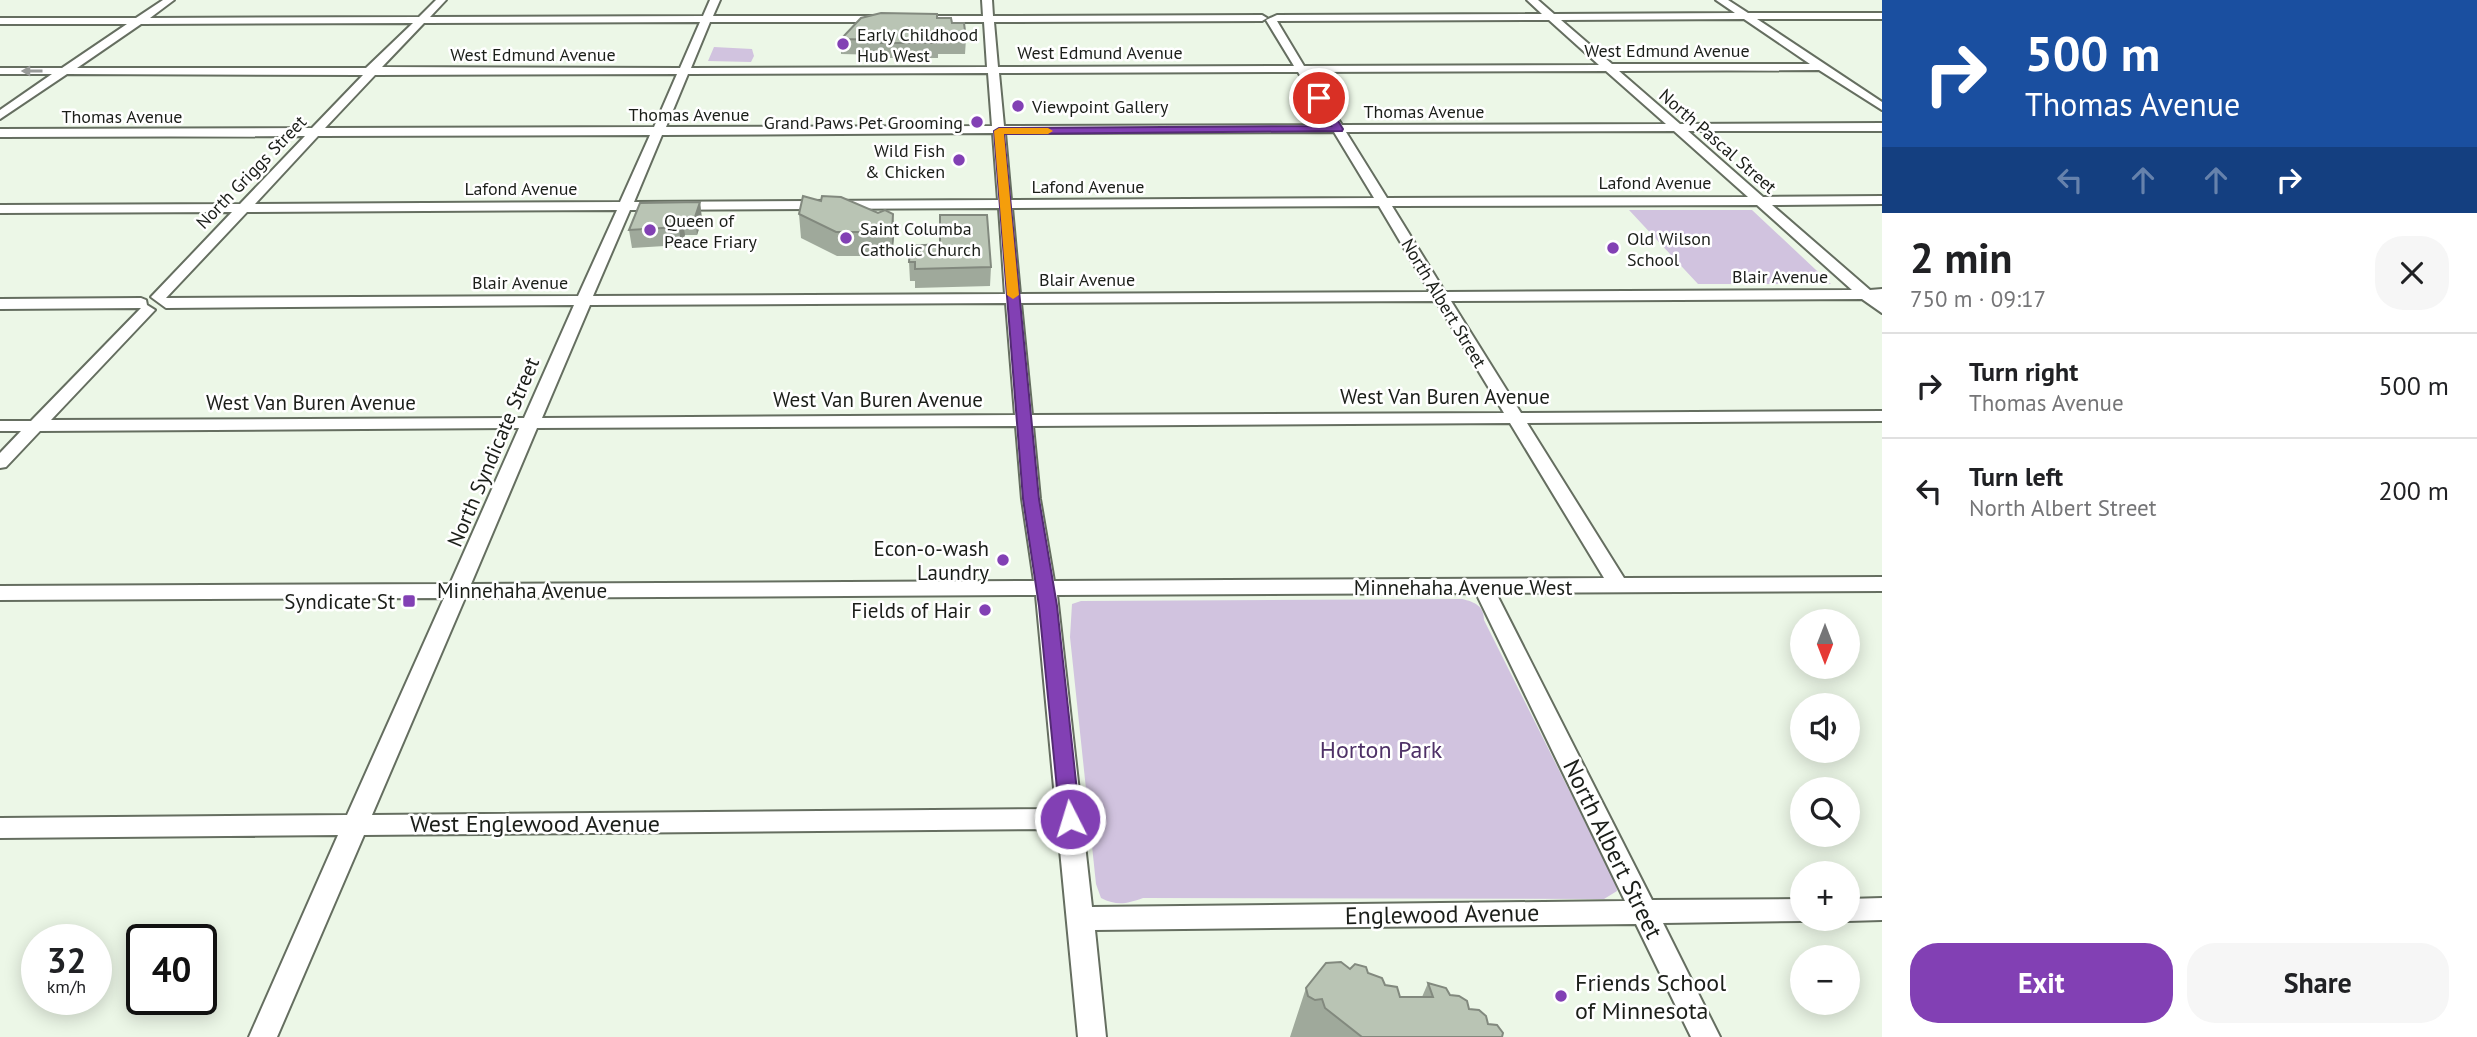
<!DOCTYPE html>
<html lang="en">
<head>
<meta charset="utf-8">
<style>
	body { margin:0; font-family:"PT Sans",sans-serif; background:#f6f6f6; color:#202124; height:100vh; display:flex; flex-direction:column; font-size:26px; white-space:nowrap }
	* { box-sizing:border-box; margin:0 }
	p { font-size:23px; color:#757577 }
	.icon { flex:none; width:38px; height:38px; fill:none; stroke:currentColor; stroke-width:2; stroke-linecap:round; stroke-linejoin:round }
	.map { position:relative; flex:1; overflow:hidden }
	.panel { display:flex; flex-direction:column; background:#fff; width:595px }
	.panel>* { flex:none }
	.top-card { background:#1a4fa0; color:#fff; overflow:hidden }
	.needle { width:46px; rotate:180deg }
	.tools { position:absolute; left:1790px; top:609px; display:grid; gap:14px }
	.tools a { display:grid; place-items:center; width:70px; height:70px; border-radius:50%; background:#fff; box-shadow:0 4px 18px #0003; font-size:35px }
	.speed { position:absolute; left:21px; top:924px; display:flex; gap:14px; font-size:35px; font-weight:700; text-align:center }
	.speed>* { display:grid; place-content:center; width:91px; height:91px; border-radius:50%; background:#fff; box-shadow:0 4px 18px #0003; line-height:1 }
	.speed small { font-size:18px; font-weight:400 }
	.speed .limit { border:4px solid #111; border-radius:10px; background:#fff; color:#111 }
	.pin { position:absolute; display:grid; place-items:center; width:60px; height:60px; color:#fff; margin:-30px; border:4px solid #fff; border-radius:50%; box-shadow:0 2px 7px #0007 }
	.me { position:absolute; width:77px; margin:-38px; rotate:355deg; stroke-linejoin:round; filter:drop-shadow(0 0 5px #0008) }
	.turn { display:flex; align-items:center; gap:24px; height:147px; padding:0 28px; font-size:32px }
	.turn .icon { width:91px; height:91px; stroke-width:2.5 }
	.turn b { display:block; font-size:49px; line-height:60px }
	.lanes { display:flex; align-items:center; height:66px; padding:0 28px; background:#0003; justify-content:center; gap:35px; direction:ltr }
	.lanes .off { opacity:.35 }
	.round { display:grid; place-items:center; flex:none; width:74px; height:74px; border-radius:28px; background:#f6f6f6 }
	.head { display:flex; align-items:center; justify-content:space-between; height:119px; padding:0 28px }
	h1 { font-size:42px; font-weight:700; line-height:52px }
	.primary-button { display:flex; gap:14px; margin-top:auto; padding:14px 28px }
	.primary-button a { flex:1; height:80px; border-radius:28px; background:#8240b4; color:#fff; font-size:28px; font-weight:700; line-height:80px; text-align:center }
	.primary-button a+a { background:#f6f6f6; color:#202124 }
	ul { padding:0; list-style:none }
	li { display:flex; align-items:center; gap:21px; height:105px; padding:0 28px; border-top:2px solid #e0e0e0 }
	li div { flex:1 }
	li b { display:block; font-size:26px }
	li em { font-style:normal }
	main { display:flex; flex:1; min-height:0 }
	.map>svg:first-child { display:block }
	.green { fill:#d1c3df }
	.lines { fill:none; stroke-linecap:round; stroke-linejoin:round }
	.minor-casing { stroke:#656e60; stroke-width:4 }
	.minor { fill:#fff; fill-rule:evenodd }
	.wall { fill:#9fa99b }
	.shaded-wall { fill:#82897e }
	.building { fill:#b9c4b4; stroke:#82897e; stroke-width:2 }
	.oneway { fill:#989a98 }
	.route { fill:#8240b4; stroke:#542a75; stroke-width:2 }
	.slow { fill:#f59e0b }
	.poi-dot { fill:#8240b4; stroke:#fff; stroke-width:2.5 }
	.labels { text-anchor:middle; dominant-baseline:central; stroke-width:5; stroke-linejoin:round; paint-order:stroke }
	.far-poi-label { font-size:18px; fill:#1b1e19; stroke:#fff; text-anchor:start }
	.far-street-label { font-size:18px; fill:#1b1e19; stroke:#fff }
	.street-label { font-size:21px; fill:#1b1e19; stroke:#fff }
	.poi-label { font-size:21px; fill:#1b1e19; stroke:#fff; text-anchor:end }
	.near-park-label { font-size:24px; fill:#4e3167; stroke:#fff }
	.near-street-label { font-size:24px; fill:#1b1e19; stroke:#fff }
	.near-poi-label { font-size:24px; fill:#1b1e19; stroke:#fff; text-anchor:start }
</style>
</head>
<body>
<main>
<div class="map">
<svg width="1882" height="1037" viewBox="0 0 1882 1037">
	<rect width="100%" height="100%" fill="#ecf7e7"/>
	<path class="green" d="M 714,47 L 752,49 L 754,56 L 751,62 L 708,61 Z
		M 1629,210 L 1752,210 L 1831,284 L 1698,284 Z
		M 1462,599 C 1475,602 1484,606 1484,620 L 1616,884 L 1617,891 L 1604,899 L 1143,898 C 1126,904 1117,906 1101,898 L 1096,884 L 1070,637 L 1072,604 L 1081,601 Z"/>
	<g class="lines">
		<g class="minor-casing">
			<path id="minor" d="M 163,0 L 174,0 L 150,18 L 419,17 L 436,0 L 446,0 L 430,17 L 703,16 L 710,0 L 720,0 L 713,16 L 884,16 L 889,19 L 884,22 L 710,22 L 691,68 L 987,67 L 984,22 L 925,22 L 920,19 L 925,16 L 983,16 L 982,0 L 992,0 L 993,16 L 1262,15 L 1267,18 L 1262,21 L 994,22 L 998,67 L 1294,66 L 1266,20 L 1277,15 L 1542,14 L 1527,0 L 1538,0 L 1554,14 L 1735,13 L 1716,0 L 1728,0 L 1748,13 L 1882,13 L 1882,19 L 1757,19 L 1882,102 L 1882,110 L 1819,70 L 1619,71 L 1680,124 L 1882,123 L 1882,131 L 1688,131 L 1763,197 L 1882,196 L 1882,204 L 1772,205 L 1870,290 L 1882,289 L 1882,313 L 1862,299 L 1451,301 L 1521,413 L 1882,411 L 1882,421 L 1527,423 L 1624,578 L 1882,577 L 1882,591 L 1496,593 L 1652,900 L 1802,899 L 1802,919 L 1810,919 L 1802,921 L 1663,923 L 1720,1037 L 1691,1037 L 1636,924 L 1095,930 L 1106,1037 L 1078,1037 L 1058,829 L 364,835 L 277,1037 L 249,1037 L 338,835 L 0,838 L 0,818 L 347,815 L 444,598 L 0,600 L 0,586 L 450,584 L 519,428 L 40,431 L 6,467 L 0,468 L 0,453 L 21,431 L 0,431 L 0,421 L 31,421 L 141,308 L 0,309 L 0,299 L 141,298 L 146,300 L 147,305 L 155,310 L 51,420 L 524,418 L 574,305 L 166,308 L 151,297 L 232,212 L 0,213 L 0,205 L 240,204 L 305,136 L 0,137 L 0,129 L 312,128 L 363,75 L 67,74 L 0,119 L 0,110 L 52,74 L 0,74 L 0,68 L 62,68 L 127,24 L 0,24 L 0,18 L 136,18 ZM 1744,19 L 1810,64 L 1612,64 L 1561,20 ZM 1549,20 L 1599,65 L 1304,66 L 1277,21 ZM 700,22 L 680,68 L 382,67 L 424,23 ZM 413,23 L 366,68 L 77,68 L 141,24 ZM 1606,71 L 1666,124 L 1342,125 L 1308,72 ZM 1298,72 L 1330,125 L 1004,126 L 999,73 ZM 988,73 L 992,126 L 666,127 L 688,74 ZM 677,74 L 654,127 L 325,128 L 375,75 ZM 1674,131 L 1748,197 L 1387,198 L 1346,132 ZM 1334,132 L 1374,198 L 1011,200 L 1005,133 ZM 993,133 L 998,200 L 634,202 L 662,135 ZM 650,135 L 620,202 L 255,204 L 318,136 ZM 1757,205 L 1852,290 L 1445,292 L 1392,206 ZM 1379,206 L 1430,292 L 1020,294 L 1012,208 ZM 999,208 L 1005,294 L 593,296 L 630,210 ZM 617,210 L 578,296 L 166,298 L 247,212 ZM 1436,301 L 1504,413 L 1032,415 L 1021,303 ZM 1006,303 L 1015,415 L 542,418 L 590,305 ZM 1510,423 L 1604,578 L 1054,581 L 1040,499 L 1033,426 ZM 1016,426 L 1022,499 L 1034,581 L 471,584 L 537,428 ZM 1476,593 L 1625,901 L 1092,907 L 1057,595 ZM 1036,595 L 1056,809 L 372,815 L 465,598 Z
				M 1882,898 L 1882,920 L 1848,921 L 1840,919 L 1848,919 L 1848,899 Z"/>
		</g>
		<use href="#minor" class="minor"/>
	</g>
	<path class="wall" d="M 952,23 L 966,39 L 965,54 L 938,54 L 938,58 L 882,58 L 882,55 L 841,54 L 841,39 Z
		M 821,201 L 878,213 L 893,214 L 894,238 L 892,256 L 837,256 L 801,238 L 799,214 Z
		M 700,202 L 702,220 L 697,235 L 685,235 L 681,245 L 632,248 L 629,230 Z
		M 909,262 L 991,267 L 990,286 L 915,288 L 915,281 L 910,281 Z
		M 1350,969 L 1368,973 L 1400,997 L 1422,997 L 1428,983 L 1450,995 L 1469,1009 L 1502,1037 L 1290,1037 L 1306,988 Z"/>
	<path class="shaded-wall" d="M 700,202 L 702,220 L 697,235 L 695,217 Z
		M 893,214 L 894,238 L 892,256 L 892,232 Z
		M 682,217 L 685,235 L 681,245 L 679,227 Z"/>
	<path class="building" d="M 881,13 L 937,14 L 937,18 L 951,18 L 952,23 L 964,23 L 966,39 L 938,39 L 938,43 L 881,43 L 882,40 L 841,39 L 861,18 Z
		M 803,196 L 821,201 L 822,196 L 841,197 L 878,213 L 885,210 L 893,214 L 892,232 L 836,232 L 799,214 Z
		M 700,202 L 695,217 L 682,217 L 679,227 L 629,230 L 640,203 Z
		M 940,215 L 987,215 L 991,267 L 915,269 L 915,262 L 909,262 L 910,246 L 940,244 Z
		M 1341,962 L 1350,969 L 1355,964 L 1366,967 L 1368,973 L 1382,978 L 1385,985 L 1397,987 L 1400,997 L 1433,997 L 1428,983 L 1446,988 L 1450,995 L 1459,996 L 1467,1001 L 1469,1009 L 1479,1010 L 1486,1016 L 1488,1024 L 1497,1025 L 1503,1033 L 1502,1037 L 1362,1037 L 1325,1008 L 1322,999 L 1315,1000 L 1308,996 L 1306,988 L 1326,963 Z"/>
	<defs><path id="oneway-solid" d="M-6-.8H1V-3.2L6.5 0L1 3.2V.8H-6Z" transform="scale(1.75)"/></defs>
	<use class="oneway" href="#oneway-solid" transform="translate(32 71) rotate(180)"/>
	<path class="route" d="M 1316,96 L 1323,96 L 1343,129 L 1342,131 L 1004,134 L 1039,499 L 1057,606 L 1080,819 L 1077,825 L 1070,828 L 1063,825 L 1060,819 L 1039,606 L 1023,499 L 994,131 L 999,128 L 1331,126 L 1314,98 Z"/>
	<path class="slow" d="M 999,128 L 1048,128 L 1053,131 L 1048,134 L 1004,134 L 1019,295 L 1013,299 L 1007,295 L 994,131 Z"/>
	<g class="poi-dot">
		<circle cx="843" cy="44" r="7"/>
		<circle cx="1018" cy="106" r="7"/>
		<circle cx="977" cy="122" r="7"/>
		<circle cx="959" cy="160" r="7"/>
		<circle cx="650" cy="230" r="7"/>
		<circle cx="846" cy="238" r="7"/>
		<circle cx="1613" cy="248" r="7"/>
		<circle cx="1003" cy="560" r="7"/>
		<rect x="402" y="594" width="14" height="14" rx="3.5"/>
		<circle cx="985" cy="610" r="7"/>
		<circle cx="1561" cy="996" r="7"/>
	</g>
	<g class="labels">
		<g class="far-poi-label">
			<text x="857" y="34">Early Childhood<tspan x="857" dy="21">Hub West</tspan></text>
			<text x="1032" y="106">Viewpoint Gallery</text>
			<text x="963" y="122" text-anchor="end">Grand Paws Pet Grooming</text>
			<text x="945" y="150" text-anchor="end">Wild Fish<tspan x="945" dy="21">&amp; Chicken</tspan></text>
			<text x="664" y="220">Queen of<tspan x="664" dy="21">Peace Friary</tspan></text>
			<text x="860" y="228">Saint Columba<tspan x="860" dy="21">Catholic Church</tspan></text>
			<text x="1627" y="238">Old Wilson<tspan x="1627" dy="21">School</tspan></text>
		</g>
		<g class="far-street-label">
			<text x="1667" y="50">West Edmund Avenue</text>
			<text x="1100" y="52">West Edmund Avenue</text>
			<text x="533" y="54">West Edmund Avenue</text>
			<text x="1424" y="111">Thomas Avenue</text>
			<text x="689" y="114">Thomas Avenue</text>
			<text x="122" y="116">Thomas Avenue</text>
			<text transform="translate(1718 141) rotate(41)">North Pascal Street</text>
			<text transform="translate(251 172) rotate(-46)">North Griggs Street</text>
			<text x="1655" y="182">Lafond Avenue</text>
			<text x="1088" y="186">Lafond Avenue</text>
			<text x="521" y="188">Lafond Avenue</text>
			<text x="1780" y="276">Blair Avenue</text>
			<text x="1087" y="279">Blair Avenue</text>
			<text x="520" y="282">Blair Avenue</text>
			<text transform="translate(1444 303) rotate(59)">North Albert Street</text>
		</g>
		<g class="street-label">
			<text x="1445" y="396">West Van Buren Avenue</text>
			<text x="878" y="399">West Van Buren Avenue</text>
			<text x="311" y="402">West Van Buren Avenue</text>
			<text transform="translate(493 452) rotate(-67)">North Syndicate Street</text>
			<text x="1463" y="587">Minnehaha Avenue West</text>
			<text x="522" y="590">Minnehaha Avenue</text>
		</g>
		<g class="poi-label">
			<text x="989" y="548">Econ-o-wash<tspan x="989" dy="24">Laundry</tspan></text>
			<text x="395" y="601">Syndicate St</text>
			<text x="971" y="610">Fields of Hair</text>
		</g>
		<g class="near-park-label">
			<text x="1381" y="749">Horton Park</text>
		</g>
		<g class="near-street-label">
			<text x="535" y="823">West Englewood Avenue</text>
			<text transform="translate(1613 849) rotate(64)">North Albert Street</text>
			<text transform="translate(1442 914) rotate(-1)">Englewood Avenue</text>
		</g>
		<g class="near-poi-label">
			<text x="1575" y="982">Friends School<tspan x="1575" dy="28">of Minnesota</tspan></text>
		</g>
	</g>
</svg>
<div class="tools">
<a><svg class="needle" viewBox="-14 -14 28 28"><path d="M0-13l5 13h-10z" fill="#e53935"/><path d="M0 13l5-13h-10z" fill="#757577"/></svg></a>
<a><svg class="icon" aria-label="sound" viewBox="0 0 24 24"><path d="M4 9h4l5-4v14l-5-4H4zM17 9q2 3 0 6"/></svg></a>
<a><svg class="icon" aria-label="search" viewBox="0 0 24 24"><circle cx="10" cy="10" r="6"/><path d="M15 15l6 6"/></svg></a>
<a>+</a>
<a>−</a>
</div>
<div class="speed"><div>32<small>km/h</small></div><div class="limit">40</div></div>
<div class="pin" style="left:1319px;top:98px;background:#d93025"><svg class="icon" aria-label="arrive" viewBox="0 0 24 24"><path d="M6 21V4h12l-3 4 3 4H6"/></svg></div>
<svg class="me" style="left:1070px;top:819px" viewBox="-20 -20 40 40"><circle r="17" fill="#8240b4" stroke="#fff" stroke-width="3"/><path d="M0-11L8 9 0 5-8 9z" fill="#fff"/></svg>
</div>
<section class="panel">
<div class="top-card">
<div class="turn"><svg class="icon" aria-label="right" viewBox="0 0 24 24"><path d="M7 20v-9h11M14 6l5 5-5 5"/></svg><div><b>500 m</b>Thomas Avenue</div></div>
<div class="lanes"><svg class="icon off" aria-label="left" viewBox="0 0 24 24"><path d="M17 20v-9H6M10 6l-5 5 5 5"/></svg><svg class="icon off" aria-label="ahead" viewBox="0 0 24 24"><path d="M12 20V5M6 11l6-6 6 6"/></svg><svg class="icon off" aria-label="ahead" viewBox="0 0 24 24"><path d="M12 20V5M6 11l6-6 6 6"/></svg><svg class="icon" aria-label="right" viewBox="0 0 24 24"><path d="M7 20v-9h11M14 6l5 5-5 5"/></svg></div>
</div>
<div class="head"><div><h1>2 min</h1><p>750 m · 09:17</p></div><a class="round"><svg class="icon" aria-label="close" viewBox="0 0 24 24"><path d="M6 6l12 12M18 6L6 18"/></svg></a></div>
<ul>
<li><svg class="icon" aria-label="right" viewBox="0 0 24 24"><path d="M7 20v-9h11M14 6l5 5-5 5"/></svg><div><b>Turn right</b><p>Thomas Avenue</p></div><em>500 m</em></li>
<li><svg class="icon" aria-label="left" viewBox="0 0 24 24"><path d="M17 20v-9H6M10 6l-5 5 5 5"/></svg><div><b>Turn left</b><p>North Albert Street</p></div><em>200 m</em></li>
</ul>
<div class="primary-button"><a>Exit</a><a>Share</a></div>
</section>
</main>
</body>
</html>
